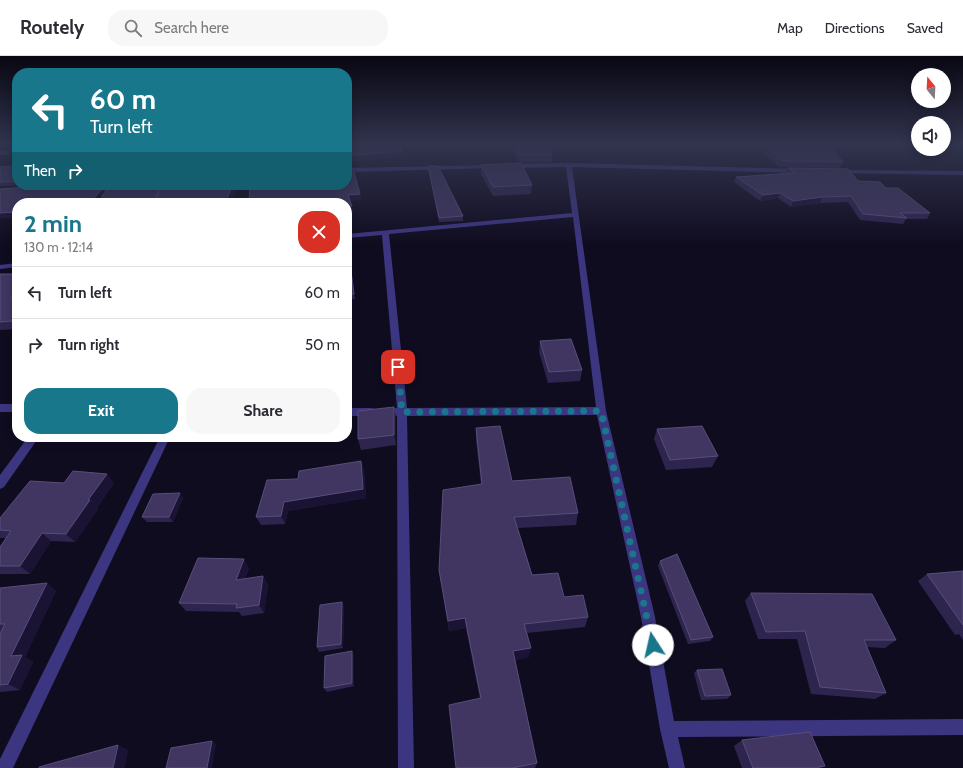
<!DOCTYPE html>
<html lang="en">
<head>
<meta charset="utf-8">
<style>
	body { margin:0; font-family:Cabin,sans-serif; background:#f7f7f7; color:#2b2b33; height:100vh; display:flex; flex-direction:column; font-size:15px; white-space:nowrap }
	* { box-sizing:border-box; margin:0 }
	p { font-size:13px; color:#7c7c81 }
	.icon { flex:none; width:22px; height:22px; fill:none; stroke:currentColor; stroke-width:2; stroke-linecap:round; stroke-linejoin:round }
	.map { position:relative; flex:1; overflow:hidden }
	.drawer { position:absolute; left:12px; top:142px; width:340px; height:244px; display:flex; flex-direction:column; background:#fff; border-radius:16px; box-shadow:0 2px 10px #0003 }
	.drawer>* { flex:none }
	.hud { position:absolute; left:12px; top:12px; width:340px; height:122px; border-radius:16px; box-shadow:0 2px 10px #0003; background:#18778b; color:#fff; overflow:hidden }
	.needle { width:26px; rotate:342deg }
	.fabs { position:absolute; left:911px; top:12px; display:grid; gap:8px }
	.fabs a { display:grid; place-items:center; width:40px; height:40px; border-radius:50%; background:#fff; box-shadow:0 2px 10px #0003; font-size:20px }
	.pin { position:absolute; display:grid; place-items:center; width:34px; height:34px; color:#fff; margin:-17px; border-radius:8px; box-shadow:0 2px 6px #0006 }
	.me { position:absolute; width:44px; margin:-22px; rotate:350deg; stroke-linejoin:round; filter:drop-shadow(0 0 3px #0008) }
	.turn { display:flex; align-items:center; gap:14px; height:84px; padding:0 12px; font-size:18px }
	.turn .icon { width:52px; height:52px; stroke-width:2.5 }
	.turn b { display:block; font-size:28px; line-height:34px }
	.then { display:flex; align-items:center; height:38px; padding:0 12px; background:#0003; gap:8px; font-size:15px }
	.round { display:grid; place-items:center; flex:none; width:42px; height:42px; border-radius:16px; background:#f7f7f7 }
	.summary { display:flex; align-items:center; justify-content:space-between; height:68px; padding:0 12px }
	h1 { font-size:24px; font-weight:700; line-height:30px; color:#18778b }
	.button { display:flex; gap:8px; margin-top:auto; padding:8px 12px }
	.button a { flex:1; height:46px; border-radius:16px; background:#18778b; color:#fff; font-size:16px; font-weight:700; line-height:46px; text-align:center }
	.button a+a { background:#f7f7f7; color:#2b2b33 }
	ul { padding:0; list-style:none }
	li { display:flex; align-items:center; gap:12px; height:52px; padding:0 12px; border-top:1px solid #e1e1e2 }
	li div { flex:1 }
	li b { display:block; font-size:15px }
	li em { font-style:normal }
	header { display:flex; align-items:center; gap:24px; box-sizing:border-box; height:56px; padding:0 20px; background:#fff; border-bottom:1px solid #e1e1e2 }
	header strong { font-size:19px }
	nav { display:flex; gap:22px; margin-inline-start:auto; font-size:14px }
	.search { width:280px; height:36px; background:#f7f7f7; display:flex; align-items:center; gap:10px; box-sizing:border-box; padding:0 14px; border-radius:16px; color:#7c7c81; font-size:15px }
	.map>svg:first-child { display:block }
	.lines { fill:none; stroke-linecap:round; stroke-linejoin:round }
	.minor { fill:#3c3680; fill-rule:evenodd }
	.wall { fill:#2e254e }
	.shaded-wall { fill:#1b1334 }
	.building { fill:#403661; stroke:#574e7a }
	.route { stroke:#18778b; stroke-width:7; stroke-dasharray:0 12.6 }
</style>
</head>
<body>
<header>
<strong>Routely</strong>
<div class="search"><svg class="icon" aria-label="search" viewBox="0 0 24 24"><circle cx="10" cy="10" r="6"/><path d="M15 15l6 6"/></svg>Search here</div>
<nav><a>Map</a><a>Directions</a><a>Saved</a></nav>
</header>
<div class="map">
<svg width="963" height="712" viewBox="0 0 963 712">
	<rect width="100%" height="100%" fill="#100c20"/>
	<g class="lines">
		<path class="minor" d="M 17,94 L 17,98 L 0,99 L 0,95 Z
			M 569,107 L 799,113 L 802,115 L 799,117 L 572,111 L 606,355 L 655,561 L 674,665 L 963,663 L 963,679 L 678,681 L 685,712 L 669,712 L 660,673 L 641,561 L 597,359 L 407,360 L 414,712 L 398,712 L 397,360 L 391,359 L 390,356 L 391,353 L 397,352 L 382,179 L 347,182 L 347,178 L 572,157 L 566,111 L 509,112 L 506,110 L 509,108 ZM 573,161 L 596,351 L 407,352 L 389,178 Z
			M 495,109 L 495,111 L 493,112 L 347,116 L 347,112 Z
			M 839,114 L 963,115 L 963,119 L 837,117 L 837,115 Z
			M 17,207 L 17,211 L 0,213 L 0,209 Z
			M 0,348 L 17,348 L 17,356 L 0,356 Z
			M 347,352 L 371,352 L 375,353 L 376,356 L 375,359 L 371,360 L 347,360 Z
			M 28,381 L 39,381 L 4,431 L 0,433 L 0,419 Z
			M 160,381 L 170,381 L 13,712 L 0,712 L 0,703 Z"/>
	</g>
	<path class="wall" d="M 347,88 L 406,88 L 407,91 L 401,92 L 403,101 L 351,105 L 352,110 L 347,111 Z
		M 509,88 L 549,88 L 552,99 L 552,106 L 519,106 Z
		M 753,88 L 828,88 L 843,106 L 840,112 L 779,111 Z
		M 481,109 L 532,129 L 531,138 L 493,140 L 481,118 Z
		M 17,110 L 17,129 L 35,129 L 0,130 L 0,111 Z
		M 428,110 L 463,160 L 463,165 L 439,166 L 429,114 Z
		M 788,112 L 858,125 L 886,132 L 930,157 L 927,163 L 906,163 L 903,168 L 860,164 L 848,146 L 820,147 L 791,151 L 778,142 L 760,145 L 734,126 L 736,121 L 786,117 Z
		M 50,129 L 112,129 L 110,131 L 135,129 L 163,129 L 164,131 L 163,133 L 211,129 L 235,129 L 236,134 L 231,147 L 98,147 L 101,142 L 97,147 L 17,147 L 17,161 L 0,162 L 0,133 Z
		M 347,215 L 351,215 L 355,243 L 347,244 Z
		M 0,218 L 17,218 L 17,273 L 0,274 Z
		M 540,285 L 582,314 L 580,325 L 548,327 L 539,296 Z
		M 394,351 L 396,362 L 396,389 L 361,394 L 358,383 Z
		M 476,372 L 512,425 L 578,457 L 576,469 L 518,472 L 532,519 L 564,541 L 588,561 L 585,571 L 527,577 L 529,601 L 515,604 L 537,707 L 535,712 L 456,712 L 480,643 L 466,572 L 449,575 L 439,514 L 481,428 L 476,384 Z
		M 657,373 L 718,400 L 712,411 L 666,414 L 654,383 Z
		M 361,405 L 364,414 L 366,442 L 288,455 L 285,468 L 261,469 L 256,461 L 298,423 Z
		M 64,427 L 114,427 L 97,452 L 98,453 L 75,486 L 51,485 L 30,518 L 0,518 L 0,491 L 6,482 L 0,482 L 0,462 Z
		M 183,442 L 173,466 L 147,466 L 142,461 Z
		M 660,505 L 713,581 L 710,585 L 688,588 L 658,510 Z
		M 249,512 L 245,523 L 263,520 L 268,529 L 264,557 L 242,560 L 239,556 L 186,555 L 179,547 Z
		M 963,515 L 963,584 L 959,578 L 955,579 L 918,525 L 927,518 Z
		M 0,532 L 56,535 L 25,601 L 33,606 L 20,634 L 0,636 L 0,578 L 1,577 L 0,577 Z
		M 751,537 L 896,584 L 885,592 L 867,591 L 886,637 L 875,643 L 811,638 L 797,583 L 758,583 L 745,545 Z
		M 344,550 L 343,592 L 319,596 L 317,591 Z
		M 354,599 L 354,630 L 327,636 L 324,632 Z
		M 697,614 L 731,639 L 727,643 L 701,644 L 694,617 Z
		M 742,684 L 825,710 L 821,712 L 742,712 L 734,690 Z"/>
	<path class="shaded-wall" d="M 402,95 L 403,101 L 351,105 L 352,110 L 347,111 L 347,105 L 350,100 Z
		M 106,129 L 112,129 L 97,147 L 95,147 L 93,143 Z
		M 161,129 L 163,129 L 164,131 L 158,147 L 154,147 Z
		M 233,129 L 235,129 L 236,134 L 231,147 L 225,147 Z
		M 780,137 L 778,142 L 760,145 L 763,139 Z
		M 360,138 L 361,144 L 349,145 L 348,139 Z
		M 822,141 L 820,147 L 791,151 L 793,145 Z
		M 352,150 L 354,156 L 347,157 L 347,151 Z
		M 17,156 L 17,161 L 0,162 L 0,157 Z
		M 17,235 L 17,249 L 11,242 Z
		M 17,259 L 17,271 L 12,265 Z
		M 394,351 L 396,362 L 396,389 L 394,379 Z
		M 361,405 L 364,414 L 366,442 L 288,455 L 285,468 L 281,460 L 284,446 Z
		M 107,418 L 114,427 L 97,452 L 98,453 L 75,486 L 66,478 L 88,444 Z
		M 180,437 L 183,442 L 173,466 L 169,461 Z
		M 42,477 L 51,485 L 30,518 L 20,510 Z
		M 244,503 L 249,512 L 242,532 L 236,524 Z
		M 263,520 L 268,529 L 264,557 L 259,549 Z
		M 47,527 L 56,535 L 25,601 L 33,606 L 20,634 L 8,628 L 11,600 Z
		M 342,546 L 344,550 L 343,592 L 341,588 Z
		M 465,562 L 466,572 L 449,575 L 448,565 Z
		M 531,592 L 529,601 L 512,605 L 513,595 Z
		M 352,595 L 354,599 L 354,630 L 352,627 Z
		M 212,685 L 216,688 L 212,712 L 207,712 Z
		M 118,689 L 128,694 L 125,712 L 113,712 Z"/>
	<path class="building" d="M 347,88 L 400,88 L 402,95 L 350,100 L 351,105 L 347,105 Z
		M 513,88 L 549,88 L 552,99 L 519,99 Z
		M 763,88 L 828,88 L 843,106 L 782,105 Z
		M 521,107 L 532,129 L 493,131 L 481,109 Z
		M 17,110 L 17,125 L 0,126 L 0,111 Z
		M 428,110 L 438,110 L 463,160 L 439,162 Z
		M 347,112 L 353,112 L 360,138 L 348,139 L 352,150 L 347,151 L 347,147 L 249,147 L 250,129 L 347,129 Z
		M 788,112 L 848,113 L 858,125 L 880,126 L 886,132 L 898,132 L 930,157 L 900,157 L 907,162 L 863,158 L 851,140 L 822,141 L 793,145 L 780,137 L 763,139 L 736,121 L 794,117 Z
		M 50,129 L 106,129 L 93,143 L 38,147 L 17,147 L 17,156 L 0,157 L 0,133 Z
		M 135,129 L 161,129 L 156,142 L 153,147 L 98,147 L 108,131 Z
		M 211,129 L 233,129 L 225,147 L 153,147 L 161,133 Z
		M 347,215 L 351,215 L 354,238 L 347,239 Z
		M 0,218 L 17,218 L 17,235 L 11,242 L 17,241 L 17,259 L 12,265 L 0,266 Z
		M 571,283 L 582,314 L 549,316 L 540,285 Z
		M 394,351 L 394,379 L 358,383 L 358,355 Z
		M 500,370 L 512,425 L 570,421 L 578,457 L 514,461 L 532,519 L 558,517 L 564,541 L 583,539 L 588,561 L 524,568 L 531,592 L 513,595 L 537,707 L 512,712 L 456,712 L 449,649 L 481,642 L 465,562 L 448,565 L 439,514 L 443,434 L 482,428 L 476,372 Z
		M 702,370 L 718,400 L 670,404 L 657,373 Z
		M 361,405 L 363,433 L 284,446 L 281,460 L 256,461 L 267,424 L 298,423 L 299,415 Z
		M 73,415 L 107,418 L 88,444 L 90,444 L 66,478 L 42,477 L 20,510 L 0,510 L 0,491 L 11,475 L 0,474 L 0,462 L 30,425 L 64,427 Z
		M 180,437 L 169,461 L 142,461 L 153,438 Z
		M 677,498 L 713,581 L 691,584 L 660,505 Z
		M 198,502 L 244,503 L 236,524 L 263,520 L 259,549 L 236,552 L 237,548 L 179,547 Z
		M 963,515 L 963,569 L 927,518 Z
		M 47,527 L 11,600 L 22,599 L 8,628 L 0,629 L 0,578 L 5,568 L 0,568 L 0,532 Z
		M 751,537 L 872,538 L 896,584 L 864,584 L 886,637 L 820,631 L 805,575 L 766,576 Z
		M 342,546 L 341,588 L 317,591 L 320,549 Z
		M 352,595 L 352,627 L 324,632 L 325,600 Z
		M 722,613 L 731,639 L 705,640 L 697,614 Z
		M 810,676 L 825,710 L 818,711 L 818,712 L 753,712 L 742,684 Z
		M 212,685 L 207,712 L 166,712 L 171,692 Z
		M 118,689 L 113,712 L 39,712 L 39,711 Z"/>
	<linearGradient id="sky" x2="0" y2="1"><stop stop-color="#090712"/><stop offset="0.47" stop-color="#31344e"/><stop offset="1" stop-color="#31344e" stop-opacity="0"/></linearGradient>
	<rect width="963" height="188" fill="url(#sky)"/>
	<g class="lines">
		<path class="route" d="M 398,311 L 402,356 L 601,355 L 653,589"/>
	</g>
</svg>
<div class="fabs">
<a><svg class="needle" viewBox="-14 -14 28 28"><path d="M0-13l5 13h-10z" fill="#e53935"/><path d="M0 13l5-13h-10z" fill="#7c7c81"/></svg></a>
<a><svg class="icon" aria-label="sound" viewBox="0 0 24 24"><path d="M4 9h4l5-4v14l-5-4H4zM17 9q2 3 0 6"/></svg></a>
</div>
<div class="pin" style="left:398px;top:311px;background:#d93025"><svg class="icon" aria-label="arrive" viewBox="0 0 24 24"><path d="M6 21V4h12l-3 4 3 4H6"/></svg></div>
<svg class="me" style="left:653px;top:589px" viewBox="-20 -20 40 40"><circle r="19" fill="#fff"/><path d="M0-13L10 11 0 6-10 11z" fill="#18778b"/></svg>
<div class="hud">
<div class="turn"><svg class="icon" aria-label="left" viewBox="0 0 24 24"><path d="M17 20v-9H6M10 6l-5 5 5 5"/></svg><div><b>60 m</b>Turn left</div></div>
<div class="then">Then<svg class="icon" aria-label="right" viewBox="0 0 24 24"><path d="M7 20v-9h11M14 6l5 5-5 5"/></svg></div>
</div>
<section class="drawer">
<div class="summary"><div><h1>2 min</h1><p>130 m · 12:14</p></div><a class="round" style="background:#d93025;color:#fff"><svg class="icon" aria-label="close" viewBox="0 0 24 24"><path d="M6 6l12 12M18 6L6 18"/></svg></a></div>
<ul>
<li><svg class="icon" aria-label="left" viewBox="0 0 24 24"><path d="M17 20v-9H6M10 6l-5 5 5 5"/></svg><div><b>Turn left</b></div><em>60 m</em></li>
<li><svg class="icon" aria-label="right" viewBox="0 0 24 24"><path d="M7 20v-9h11M14 6l5 5-5 5"/></svg><div><b>Turn right</b></div><em>50 m</em></li>
</ul>
<div class="button"><a>Exit</a><a>Share</a></div>
</section>
</div>
</body>
</html>
